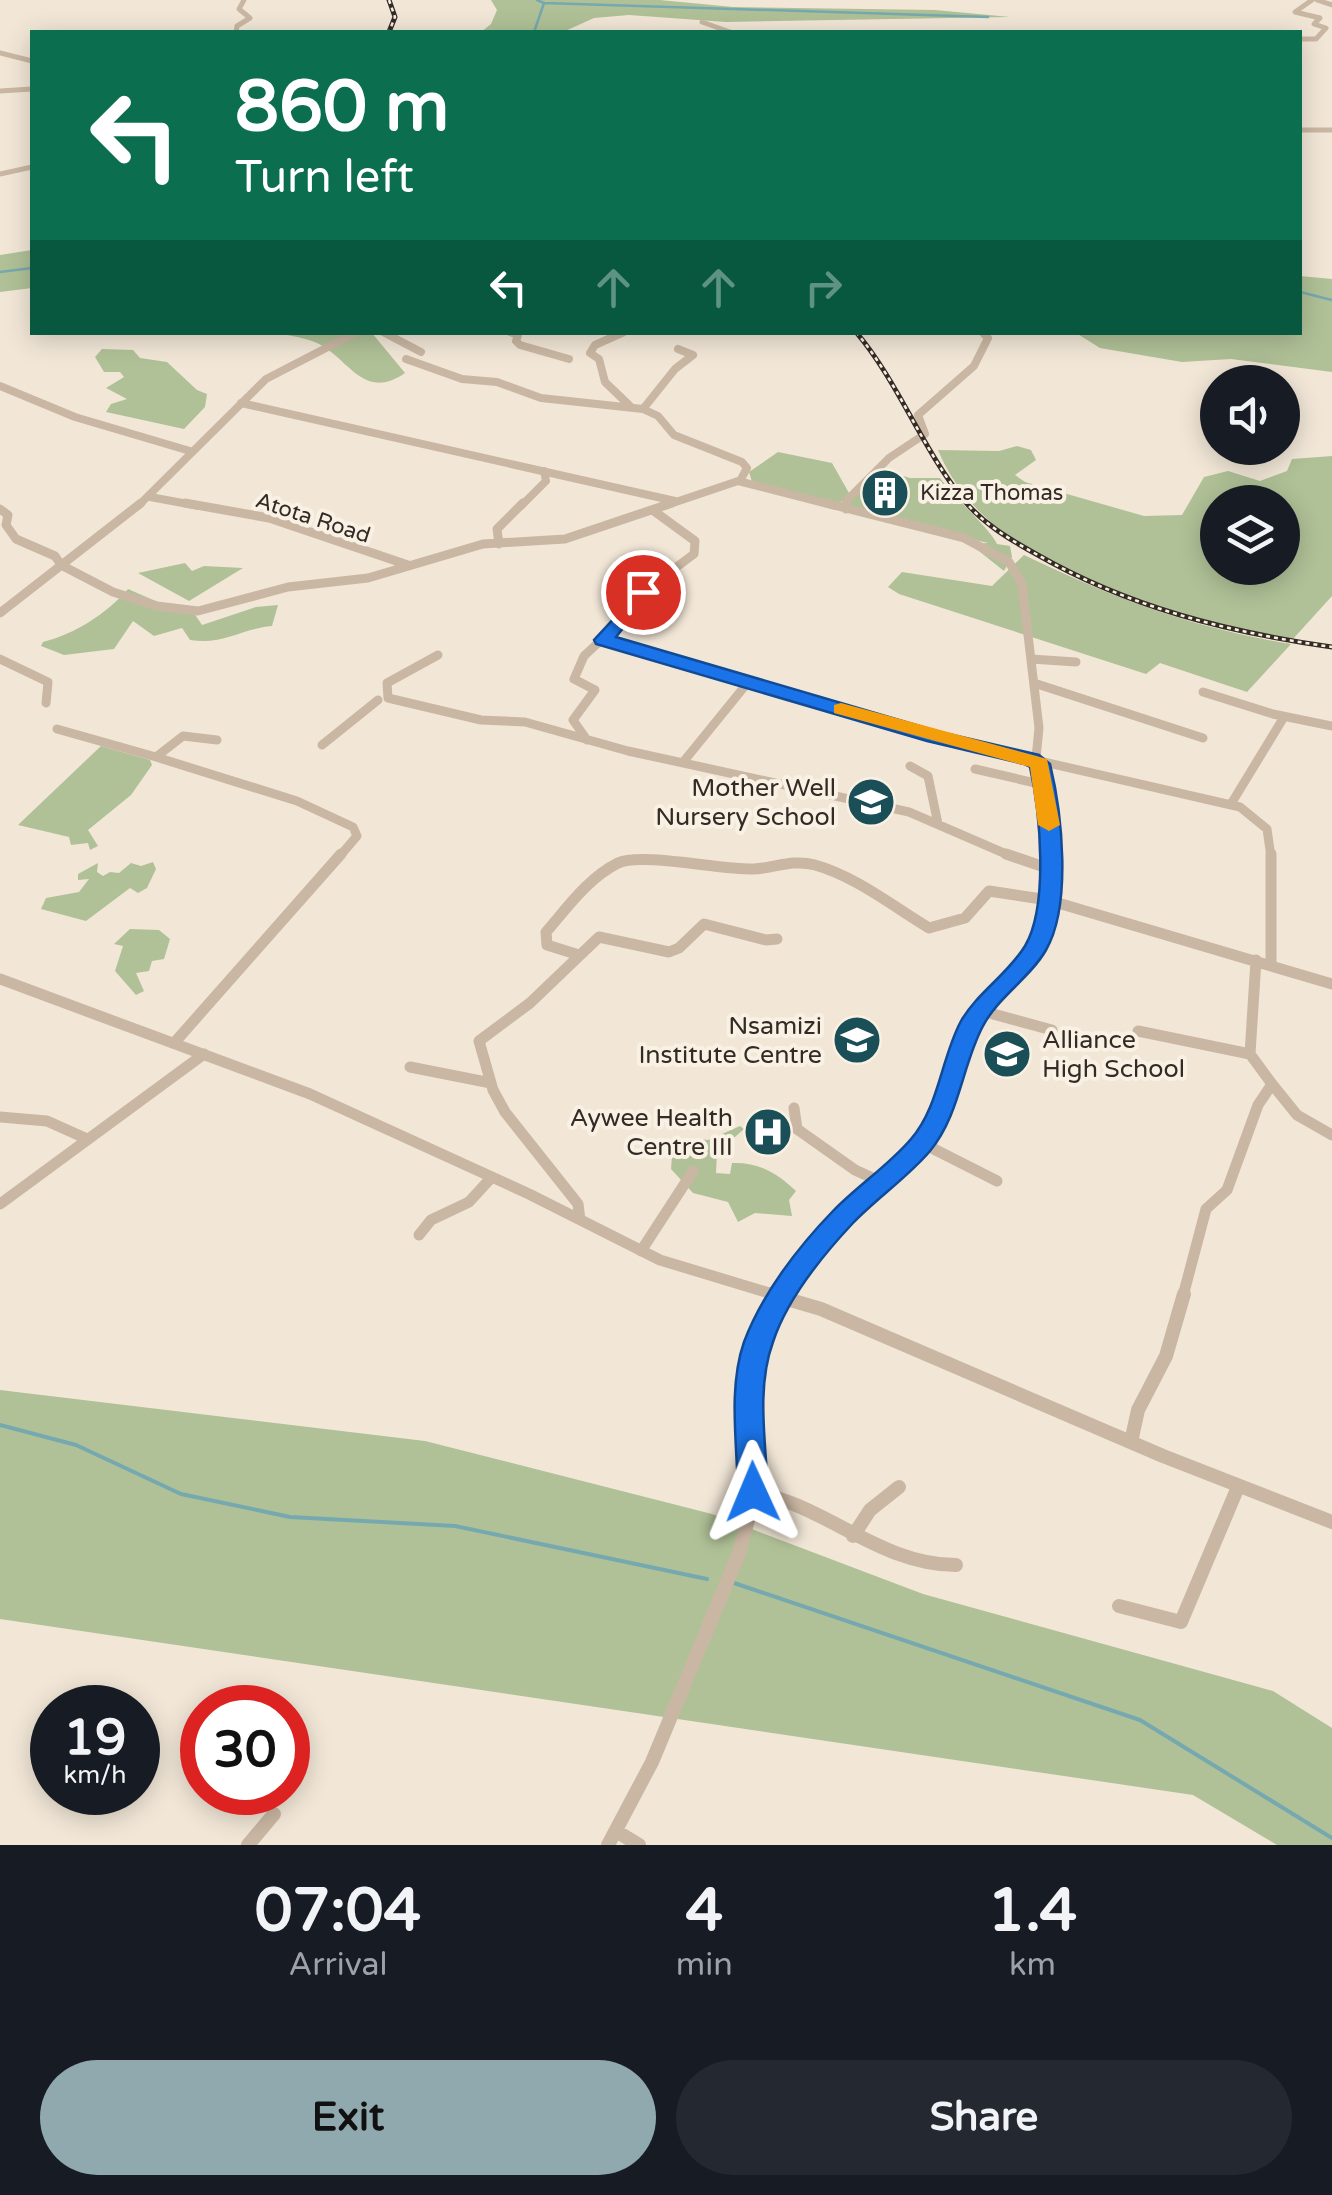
<!DOCTYPE html>
<html lang="en">
<head>
<meta charset="utf-8">
<style>
	body { margin:0; font-family:"Varela Round",sans-serif; background:#242831; color:#f1f3f6; height:100vh; display:flex; flex-direction:column; font-size:38px; white-space:nowrap }
	* { box-sizing:border-box; margin:0 }
	p { font-size:32px; color:#9ea1a6 }
	.icon { flex:none; width:55px; height:55px; fill:none; stroke:currentColor; stroke-width:2; stroke-linecap:round; stroke-linejoin:round }
	.map { position:relative; height:1845px; overflow:hidden }
	.sheet { display:flex; flex-direction:column; background:#171b24; flex:1 }
	.sheet>* { flex:none }
	.top-card { position:absolute; left:30px; top:30px; width:1272px; height:305px; border-radius:0px; box-shadow:0 5px 25px #0003; background:#0b6e4f; color:#fff; overflow:hidden }
	.tools { position:absolute; left:1200px; top:365px; display:grid; gap:20px }
	.tools a { display:grid; place-items:center; width:100px; height:100px; border-radius:50%; background:#171b24; box-shadow:0 5px 25px #0003; font-size:50px }
	.speed { position:absolute; left:30px; top:1685px; display:flex; gap:20px; font-size:50px; font-weight:700; text-align:center }
	.speed>* { display:grid; place-content:center; width:130px; height:130px; border-radius:50%; background:#171b24; box-shadow:0 5px 25px #0003; line-height:1 }
	.speed small { font-size:25px; font-weight:400 }
	.speed .limit { border:15px solid #d22; background:#fff; color:#111 }
	.pin { position:absolute; display:grid; place-items:center; width:85px; height:85px; color:#fff; margin:-42px; border:5px solid #fff; border-radius:50%; box-shadow:0 2px 10px #0007 }
	.me { position:absolute; width:110px; margin:-55px; rotate:359deg; stroke-linejoin:round; filter:drop-shadow(0 0 8px #0008) }
	.turn { display:flex; align-items:center; gap:35px; height:210px; padding:0 40px; font-size:45px }
	.turn .icon { width:130px; height:130px; stroke-width:2.5 }
	.turn b { display:block; font-size:70px; line-height:85px }
	.lanes { display:flex; align-items:center; height:95px; padding:0 40px; background:#0003; justify-content:center; gap:50px; direction:ltr }
	.lanes .off { opacity:.35 }
	.eta { display:flex; justify-content:space-evenly; align-items:center; height:170px; text-align:center }
	.eta b { font-size:60px; font-weight:700; line-height:70px }
	.primary-button { display:flex; gap:20px; margin-top:auto; padding:20px 40px }
	.primary-button a { flex:1; height:115px; border-radius:60px; background:#90a9ae; color:#111; font-size:40px; font-weight:700; line-height:115px; text-align:center }
	.primary-button a+a { background:#242831; color:#f1f3f6 }
	.map>svg:first-child { display:block }
	.green { fill:#b0c197; fill-rule:evenodd }
	.lines { fill:none; stroke-linecap:round; stroke-linejoin:round }
	.stream-far1 { stroke:#76a9af; stroke-width:2.5 }
	.stream { stroke:#76a9af; stroke-width:4 }
	.minor-far4 { stroke:#cab7a3; stroke-width:5 }
	.minor-far3 { stroke:#cab7a3; stroke-width:8 }
	.minor-far2 { stroke:#cab7a3; stroke-width:9 }
	.minor-far1 { stroke:#cab7a3; stroke-width:11 }
	.minor { stroke:#cab7a3; stroke-width:14 }
	.rail-casing { stroke:#342b25; stroke-width:5 }
	.rail { stroke:#f9f1e4; stroke-width:2.5; stroke-dasharray:4; stroke-linecap:butt }
	.route { fill:#1a73e8; stroke:#114b97; stroke-width:2.5 }
	.slow { fill:#f59e0b }
	.labels { text-anchor:middle; dominant-baseline:central; stroke-width:8; stroke-linejoin:round; paint-order:stroke }
	.far-poi-label { font-size:22px; fill:#342b25; stroke:#f9f1e4; text-anchor:start }
	.far-street-label { font-size:22px; fill:#342b25; stroke:#f9f1e4 }
	.poi-label { font-size:25px; fill:#342b25; stroke:#f9f1e4; text-anchor:end }
</style>
</head>
<body>
<div class="map">
<svg width="1332" height="1845" viewBox="0 0 1332 1845">
	<rect width="100%" height="100%" fill="#f2e7d7"/>
	<path class="green" d="M 491,0 L 660,0 L 733,7 L 935,10 L 1010,17 L 726,22 L 629,15 L 594,18 L 563,32 L 481,32 L 491,24 L 497,10 Z
		M 32,250 L 32,288 L 0,292 L 0,255 Z
		M 1300,276 L 1332,279 L 1332,372 L 1231,359 L 1182,362 L 1100,348 L 1076,333 L 1300,332 Z
		M 279,333 L 372,333 L 405,373 C 363,402 349,358 317,343 C 306,338 291,336 279,333 Z
		M 102,349 L 133,350 L 140,358 L 167,362 L 197,390 L 207,394 L 205,407 L 184,429 L 106,412 L 111,404 L 127,399 L 106,388 L 124,377 L 120,372 L 104,372 L 95,357 Z
		M 1017,446 L 1031,450 L 1036,460 L 1015,475 L 1025,482 L 1144,516 L 1182,515 L 1204,477 L 1228,471 L 1260,481 L 1287,471 L 1292,459 L 1332,456 L 1332,596 L 1293,639 C 1176,619 987,572 938,450 L 999,451 ZM 1218,502 L 1282,502 L 1282,568 L 1218,568 Z
		M 778,452 L 832,463 L 849,493 L 839,504 L 752,482 L 749,472 Z
		M 887,471 L 910,478 L 940,478 C 954,497 992,531 997,544 L 1010,546 L 1012,557 L 1004,571 L 970,544 L 988,543 L 849,510 L 849,501 Z
		M 1024,555 C 1116,599 1189,627 1291,644 L 1247,692 L 1160,663 L 1146,674 L 899,594 L 888,587 L 902,572 L 992,586 Z
		M 185,563 L 192,571 L 204,566 L 243,568 L 189,601 L 138,573 Z
		M 128,589 L 167,606 L 192,610 L 202,625 L 256,607 L 278,605 L 272,626 C 239,629 225,645 190,640 L 182,628 L 154,636 L 133,621 L 114,649 L 64,655 L 41,646 L 43,642 C 75,634 106,614 128,589 Z
		M 101,746 L 150,760 L 152,765 L 131,795 L 88,830 L 98,846 L 90,850 L 88,843 L 71,845 L 69,837 L 18,825 Z
		M 153,862 L 156,869 L 147,888 L 138,893 L 130,888 L 86,921 L 41,909 L 46,898 L 79,892 L 89,879 L 78,880 L 78,874 L 98,863 L 97,872 L 103,876 L 110,872 L 119,873 L 131,863 L 141,866 Z
		M 130,929 L 159,930 L 170,939 L 164,959 L 152,961 L 149,971 L 136,973 L 144,991 L 136,995 L 115,971 L 123,946 L 114,944 Z
		M 740,1126 L 744,1129 L 717,1153 L 716,1173 L 730,1174 L 732,1163 C 759,1162 777,1173 796,1191 L 789,1200 L 792,1216 L 755,1213 L 738,1222 L 728,1202 L 693,1193 L 671,1169 L 672,1155 L 694,1149 L 699,1139 L 708,1140 Z
		M 0,1390 L 425,1441 L 712,1514 L 923,1594 L 1273,1691 L 1332,1728 L 1332,1845 L 1277,1845 L 1193,1795 L 0,1619 Z"/>
	<g class="lines">
		<path class="stream-far1" d="M 544,3 L 988,17
			M 534,32 L 544,3 L 537,0
			M 0,272 L 32,268
			M 1300,292 L 1332,300"/>
		<path class="stream" d="M 0,1425 L 76,1445 L 181,1494 L 290,1517 L 455,1526 L 707,1579
			M 734,1583 L 1140,1720 L 1332,1838"/>
		<path class="minor-far4" d="M 1317,0 L 1332,5
			M 702,22 L 730,32
			M 236,32 L 237,26 L 250,18 L 239,9 L 244,0
			M 1300,39 L 1316,39 L 1326,28 L 1314,24 L 1320,18 L 1295,12 L 1312,0
			M 0,53 L 32,61
			M 0,91 L 32,89
			M 1300,130 L 1332,130
			M 0,174 L 32,167"/>
		<path class="minor-far3" d="M 383,332 L 421,352
			M 510,332 L 518,335 L 516,341 L 520,345 L 569,359
			M 624,332 L 595,345 L 590,353 L 599,359 L 605,382 L 630,406
			M 678,349 L 693,355
			M 406,359 L 462,379 L 497,382 L 541,398 L 643,409 L 658,416 L 674,435 L 742,462 L 747,468 L 740,481
			M 0,386 L 75,417 L 190,451
			M 241,403 L 675,501
			M 643,409 L 675,369 L 693,355
			M 150,497 L 199,506
			M 138,506 L 266,379 L 357,332
			M 521,506 L 546,481 L 544,471
			M 664,506 L 738,481 L 836,506
			M 846,506 L 846,501 L 889,458 L 925,434 L 918,415 L 974,366 L 988,338 L 982,332"/>
		<path class="minor-far2" d="M 185,503 L 269,518 L 408,565
			M 826,503 L 964,538 L 1009,562 L 1022,584 L 1039,728 L 1036,758 L 1047,794 L 1049,857
			M 846,503 L 846,509
			M 0,509 L 8,515 L 6,525 L 16,539 L 55,556 L 61,565 L 113,592 L 157,606 L 198,611 L 288,587 L 368,578 L 483,544 L 565,539 L 672,503
			M 499,544 L 497,529 L 523,503
			M 0,613 L 141,503
			M 603,640 L 749,681 L 684,761
			M 438,655 L 387,683 L 388,698 L 481,720 L 525,722 L 628,751 L 909,812 L 1013,857
			M 0,659 L 48,682 L 46,703
			M 1031,659 L 1076,662
			M 749,681 L 935,737 L 1240,807 L 1267,829 L 1271,857
			M 1034,683 L 1203,738
			M 1203,692 L 1273,714 L 1332,726
			M 57,729 L 156,757
			M 217,740 L 183,736 L 156,757 L 297,801 L 353,827 L 357,836 L 339,857
			M 587,740 L 573,720 L 595,690 L 574,679 L 584,656 L 629,614 L 631,601 L 694,554 L 695,541 L 654,511
			M 322,745 L 378,700
			M 910,766 L 928,776 L 938,824
			M 975,769 L 1044,785
			M 1231,804 L 1284,717"/>
		<path class="minor-far1" d="M 1006,854 L 1050,869
			M 579,955 L 547,945 L 546,932 C 567,908 588,878 618,863 C 640,852 722,870 754,869 C 775,868 792,859 815,865 C 855,876 894,907 929,928 L 965,918 L 989,891 L 1048,900 L 1332,984
			M 1271,964 L 1271,854
			M 0,979 L 310,1094 L 529,1194 L 660,1260 L 779,1296
			M 982,1011 L 1052,1030
			M 1138,1031 L 1250,1054
			M 175,1042 L 341,854
			M 410,1067 L 491,1083
			M 1272,1084 L 1297,1115 L 1332,1135
			M 794,1108 L 797,1129 L 855,1170 L 879,1181
			M 0,1117 L 47,1121 L 85,1138
			M 922,1143 L 997,1181
			M 0,1204 L 204,1054
			M 580,1220 L 578,1204 L 505,1112 L 493,1090 L 479,1041 L 530,1003 L 599,937 L 669,952 L 679,948 L 704,924 L 766,940 L 777,939
			M 419,1235 L 431,1220 L 469,1202 L 491,1178
			M 641,1251 L 693,1171
			M 781,1296 L 841,1219 L 922,1143 L 941,1110 L 972,1022 L 1036,948 L 1047,917 L 1049,854
			M 1183,1296 L 1206,1209 L 1227,1190 L 1258,1105 L 1272,1084 L 1250,1054 L 1256,960"/>
		<path class="minor" d="M 770,1294 L 821,1309 L 1163,1456 L 1332,1522
			M 1131,1442 L 1138,1410 L 1166,1356 L 1184,1294
			M 753,1492 C 824,1504 880,1565 956,1565
			M 853,1536 L 870,1510 L 899,1487
			M 1119,1606 L 1181,1622 L 1238,1487
			M 616,1831 L 639,1845
			M 248,1845 L 274,1814
			M 608,1845 L 652,1762 L 739,1553 L 753,1501 L 750,1375 L 759,1340 L 782,1294"/>
		<g class="rail-casing">
			<path id="rail" d="M 389,0 L 395,17 L 389,32
				M 856,332 C 899,383 921,447 963,499 C 982,523 1009,539 1036,554 C 1128,607 1227,632 1332,647"/>
		</g>
		<use href="#rail" class="rail"/>
	</g>
	<path class="route" d="M 643,586 L 652,592 L 616,637 L 940,732 L 1039,755 L 1050,764 C 1062,813 1072,905 1046,950 C 1030,978 998,997 983,1026 C 962,1065 960,1115 930,1151 C 908,1177 877,1198 853,1223 C 822,1256 787,1299 773,1342 C 756,1388 766,1443 768,1492 L 764,1501 L 753,1504 L 742,1501 L 738,1492 C 737,1443 728,1388 744,1342 C 762,1294 798,1247 833,1211 C 857,1186 888,1166 911,1139 C 939,1107 941,1058 961,1021 C 977,993 1008,974 1025,946 C 1049,905 1040,812 1030,767 L 1024,764 L 927,741 L 596,644 L 594,640 L 617,615 L 624,597 Z"/>
	<path class="slow" d="M 841,703 L 1047,759 L 1060,825 L 1049,831 L 1038,825 L 1030,767 L 834,713 L 834,705 Z"/>
	<defs>
		<g id="building-disc" transform="scale(2.5)"><circle r="9.5" fill="#1a4f57" stroke="#f9f1e4"/><path d="M-4-6H4V6H1V3H-1V6H-4ZM-2.5-4.3h1.7v1.8h-1.7ZM.8-4.3h1.7v1.8H.8ZM-2.5-1h1.7V.8h-1.7ZM.8-1h1.7V.8H.8Z" fill="#fff"/></g>
		<g id="school-disc" transform="scale(2.5)"><circle r="9.5" fill="#1a4f57" stroke="#f9f1e4"/><path d="M0-5L7-2L0 1L-7-2ZM-4 1L0 2.5L4 1V4Q0 6-4 4Z" fill="#fff"/></g>
		<g id="hospital-disc" transform="scale(2.5)"><circle r="9.5" fill="#1a4f57" stroke="#f9f1e4"/><path d="M-5-5h3v3.5h4V-5h3V5h-3V1.5h-4V5h-3Z" fill="#fff"/></g>
	</defs>
	<g fill-rule="evenodd">
		<use href="#building-disc" x="885" y="493"/>
		<use href="#school-disc" x="871" y="802"/>
		<use href="#school-disc" x="857" y="1040"/>
		<use href="#school-disc" x="1007" y="1054"/>
		<use href="#hospital-disc" x="768" y="1132"/>
	</g>
	<g class="labels">
		<g class="far-poi-label">
			<text x="920" y="493">Kizza Thomas</text>
		</g>
		<g class="far-street-label">
			<text transform="translate(313 518) rotate(18)">Atota Road</text>
		</g>
		<g class="poi-label">
			<text x="836" y="788">Mother Well<tspan x="836" dy="29">Nursery School</tspan></text>
			<text x="822" y="1026">Nsamizi<tspan x="822" dy="29">Institute Centre</tspan></text>
			<text x="1042" y="1040" text-anchor="start">Alliance<tspan x="1042" dy="29">High School</tspan></text>
			<text x="733" y="1118">Aywee Health<tspan x="733" dy="29">Centre III</tspan></text>
		</g>
	</g>
</svg>
<div class="tools">
<a><svg class="icon" aria-label="sound" viewBox="0 0 24 24"><path d="M4 9h4l5-4v14l-5-4H4zM17 9q2 3 0 6"/></svg></a>
<a><svg class="icon" aria-label="layers" viewBox="0 0 24 24"><path d="M12 4l9 5-9 5-9-5zM3 14l9 5 9-5"/></svg></a>
</div>
<div class="speed"><div>19<small>km/h</small></div><div class="limit">30</div></div>
<div class="pin" style="left:643px;top:592px;background:#d93025"><svg class="icon" aria-label="arrive" viewBox="0 0 24 24"><path d="M6 21V4h12l-3 4 3 4H6"/></svg></div>
<svg class="me" style="left:753px;top:1492px" viewBox="-20 -20 40 40"><path d="M0-17L14 15 0 8-14 15z" fill="#1a73e8" stroke="#fff" stroke-width="4"/></svg>
<div class="top-card">
<div class="turn"><svg class="icon" aria-label="left" viewBox="0 0 24 24"><path d="M17 20v-9H6M10 6l-5 5 5 5"/></svg><div><b>860 m</b>Turn left</div></div>
<div class="lanes"><svg class="icon" aria-label="left" viewBox="0 0 24 24"><path d="M17 20v-9H6M10 6l-5 5 5 5"/></svg><svg class="icon off" aria-label="ahead" viewBox="0 0 24 24"><path d="M12 20V5M6 11l6-6 6 6"/></svg><svg class="icon off" aria-label="ahead" viewBox="0 0 24 24"><path d="M12 20V5M6 11l6-6 6 6"/></svg><svg class="icon off" aria-label="right" viewBox="0 0 24 24"><path d="M7 20v-9h11M14 6l5 5-5 5"/></svg></div>
</div>
</div>
<section class="sheet">
<div class="eta">
<div><b>07:04</b><p>Arrival</p></div>
<div><b>4</b><p>min</p></div>
<div><b>1.4</b><p>km</p></div>
</div>
<div class="primary-button"><a>Exit</a><a>Share</a></div>
</section>
</body>
</html>
